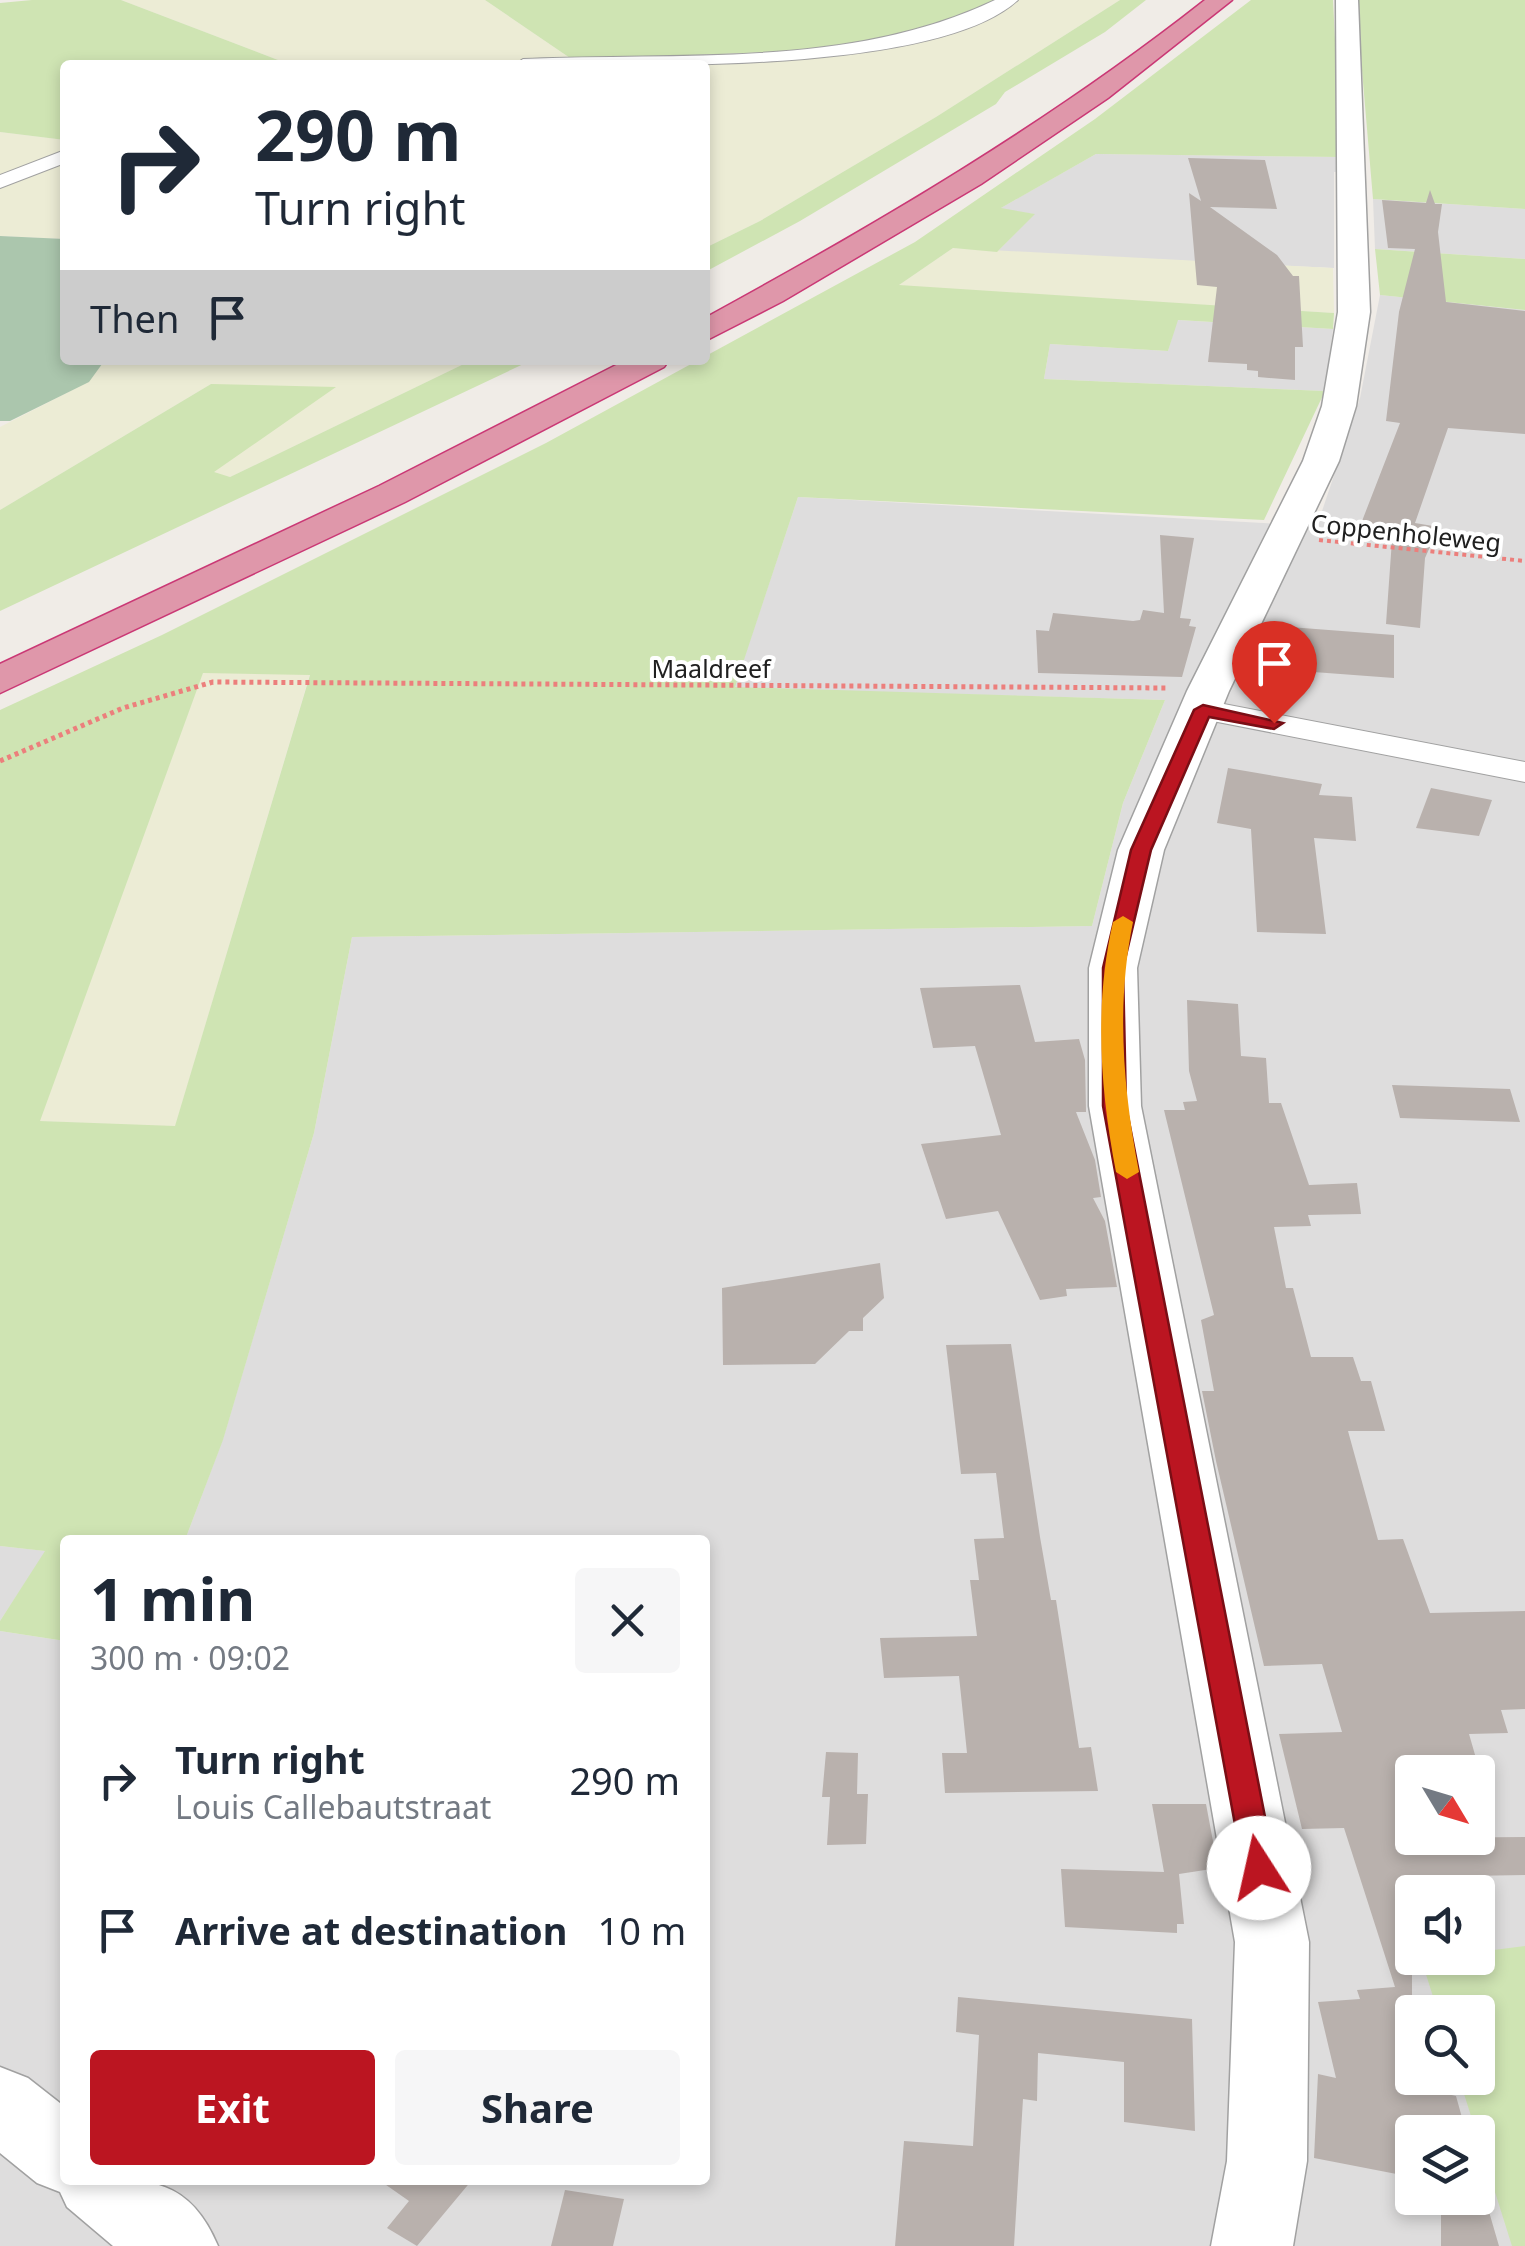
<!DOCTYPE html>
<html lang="en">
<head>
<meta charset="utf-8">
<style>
	body { margin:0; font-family:"Noto Sans",sans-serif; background:#f6f6f7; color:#1f2937; height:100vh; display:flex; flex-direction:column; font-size:38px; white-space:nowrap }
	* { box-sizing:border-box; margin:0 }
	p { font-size:32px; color:#747a83 }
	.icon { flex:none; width:55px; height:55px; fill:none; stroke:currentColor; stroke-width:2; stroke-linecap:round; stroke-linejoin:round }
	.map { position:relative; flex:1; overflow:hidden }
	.sheet { position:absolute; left:60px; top:1535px; width:650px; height:650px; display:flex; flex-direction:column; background:#fff; border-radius:10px; box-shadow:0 5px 15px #0003 }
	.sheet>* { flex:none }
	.hud { position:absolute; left:60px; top:60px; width:650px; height:305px; border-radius:10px; box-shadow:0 5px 15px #0003; background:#fff; color:#1f2937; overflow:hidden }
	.needle { width:65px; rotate:128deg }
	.tools { position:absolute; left:1395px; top:1755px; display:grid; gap:20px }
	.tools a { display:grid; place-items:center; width:100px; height:100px; border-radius:10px; background:#fff; box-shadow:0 5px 15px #0003; font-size:50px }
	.pin { position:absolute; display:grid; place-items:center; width:85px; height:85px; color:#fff; margin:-102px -42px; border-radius:50% 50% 50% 0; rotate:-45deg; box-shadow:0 0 10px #0007 }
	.pin .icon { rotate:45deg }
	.me { position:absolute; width:110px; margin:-55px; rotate:350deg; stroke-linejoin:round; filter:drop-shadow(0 0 8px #0008) }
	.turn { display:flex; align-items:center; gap:35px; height:210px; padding:0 30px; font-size:45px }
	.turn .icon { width:130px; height:130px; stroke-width:2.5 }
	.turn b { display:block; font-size:70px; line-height:85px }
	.then { display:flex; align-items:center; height:95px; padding:0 30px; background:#0003; gap:20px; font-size:38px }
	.round { display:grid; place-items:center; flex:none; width:105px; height:105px; border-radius:10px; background:#f6f6f7 }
	.headline { display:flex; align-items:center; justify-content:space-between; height:170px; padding:0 30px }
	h1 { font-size:60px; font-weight:700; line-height:75px }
	.primary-button { display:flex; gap:20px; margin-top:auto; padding:20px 30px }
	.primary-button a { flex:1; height:115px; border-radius:10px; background:#bb1521; color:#fff; font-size:40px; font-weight:700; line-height:115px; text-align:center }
	.primary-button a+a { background:#f6f6f7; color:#1f2937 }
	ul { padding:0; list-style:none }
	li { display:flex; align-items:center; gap:30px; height:150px; padding:0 30px }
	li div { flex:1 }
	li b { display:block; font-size:38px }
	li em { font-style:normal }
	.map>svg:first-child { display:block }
	.residential { fill:#dedddd; fill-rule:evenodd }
	.farmland { fill:#ececd5 }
	.grass { fill:#cfe4b3; fill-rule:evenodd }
	.cemetery { fill:#abc6ad }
	.building { fill:#b9b1ad }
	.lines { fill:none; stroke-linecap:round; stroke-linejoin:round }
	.minor-casing { stroke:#a1a1a1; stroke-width:2 }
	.tertiary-casing { stroke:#a1a1a1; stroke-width:3 }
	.motorway-casing { stroke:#ca3875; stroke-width:3 }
	.path-far1 { stroke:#ec7f7c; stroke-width:4; stroke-dasharray:4 4; stroke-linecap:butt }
	.path { stroke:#ec7f7c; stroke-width:5; stroke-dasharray:4 4; stroke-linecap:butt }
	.minor { fill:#fff; fill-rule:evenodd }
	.tertiary { fill:#fff; fill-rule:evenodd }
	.motorway { fill:#df97aa; fill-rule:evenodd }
	.route { fill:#bb1521; stroke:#7a0e15; stroke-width:2.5 }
	.slow { fill:#f59e0b }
	.labels { text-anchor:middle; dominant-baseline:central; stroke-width:8; stroke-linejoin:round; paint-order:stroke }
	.far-street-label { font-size:25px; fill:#202020; stroke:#fff }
</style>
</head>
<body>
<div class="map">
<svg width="1525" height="2246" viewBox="0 0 1525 2246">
	<rect width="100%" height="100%" fill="#f0ece7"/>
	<path class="residential" d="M 1096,154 L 1341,157 L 1344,171 L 1334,172 L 1334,268 L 997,252 L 1034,214 L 999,209 Z
		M 1373,199 L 1525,209 L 1525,259 L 1375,249 Z
		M 1380,295 L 1525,310 L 1525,2246 L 0,2246 L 0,1631 L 65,1641 L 65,2180 L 705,2180 L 705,1540 L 185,1540 L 223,1439 L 314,1133 L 352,937 L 1092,926 L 1123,803 L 1165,700 L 734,688 L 798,497 L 1317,526 L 1360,398 ZM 1412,1772 L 1478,1772 L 1478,1838 L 1412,1838 ZM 1412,1892 L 1478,1892 L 1478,1958 L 1412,1958 ZM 1412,2012 L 1478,2012 L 1478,2078 L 1412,2078 ZM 1412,2132 L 1478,2132 L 1478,2198 L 1412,2198 Z
		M 1177,320 L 1333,329 L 1325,391 L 1044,379 L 1050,344 L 1168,351 Z
		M 0,1546 L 46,1551 L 0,1621 Z"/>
	<path class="farmland" d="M 121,0 L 485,0 L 573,60 L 501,65 L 291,65 Z
		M 1013,0 L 1120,0 L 936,117 L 760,221 L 705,248 L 705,65 L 549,65 L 820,54 Z
		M 0,132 L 65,140 L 65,153 L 0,177 Z
		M 65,159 L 65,239 L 0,236 L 0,184 Z
		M 953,248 L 1333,268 L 1334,313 L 897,286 Z
		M 105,360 L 472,360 L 230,477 L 213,473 L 211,384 L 0,510 L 0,427 L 88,382 Z
		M 203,672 L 310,674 L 175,1127 L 39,1121 Z"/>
	<path class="grass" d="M 32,0 L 121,0 L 291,65 L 65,65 L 65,140 L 0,132 L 0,3 Z
		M 485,0 L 1000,0 L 919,31 L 818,50 L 573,60 Z
		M 1120,0 L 1146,0 L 1105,32 L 1005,92 L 996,104 L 800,221 L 705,272 L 705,248 L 760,221 L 936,117 Z
		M 1251,0 L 1333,0 L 1341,157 L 1096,154 L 1001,208 L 1035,214 L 997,252 L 953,248 L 899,285 L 1334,313 L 1333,329 L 1178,320 L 1168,351 L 1050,344 L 1044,379 L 1325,391 L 1264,520 L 798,497 L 735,687 L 1165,700 L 1123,803 L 1092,926 L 352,937 L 314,1133 L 223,1440 L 185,1540 L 65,1540 L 65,1641 L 0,1631 L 0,1621 L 45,1551 L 0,1546 L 0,710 L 162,635 L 546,443 L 915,242 L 1095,119 ZM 203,673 L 310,675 L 175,1126 L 40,1121 Z
		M 1356,0 L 1525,0 L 1525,209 L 1373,199 Z
		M 1375,249 L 1525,259 L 1525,310 L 1380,295 Z
		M 472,360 L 532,360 L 0,611 L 0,510 L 211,384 L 336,387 L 214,472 L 230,477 Z
		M 1525,1946 L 1525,2246 L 1512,2246 L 1459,2078 L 1478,2078 L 1478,2012 L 1438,2012 L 1421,1959 L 1478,1958 L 1478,1952 Z"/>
	<path class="cemetery" d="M 0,236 L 65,239 L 65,360 L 105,360 L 89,382 L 10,421 L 0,421 Z"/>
	<path class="building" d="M 1188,158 L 1265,160 L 1277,209 L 1210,207 L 1277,255 L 1293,276 L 1299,276 L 1303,347 L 1295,347 L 1295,380 L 1258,377 L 1258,371 L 1247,370 L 1247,364 L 1208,362 L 1217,287 L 1197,285 L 1189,193 L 1201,201 Z
		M 1430,190 L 1435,204 L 1442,204 L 1438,232 L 1446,302 L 1525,311 L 1525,434 L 1448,428 L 1415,523 L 1439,527 L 1425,558 L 1420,628 L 1386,624 L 1392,540 L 1357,534 L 1400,423 L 1386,421 L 1399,312 L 1415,249 L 1388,248 L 1382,200 L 1426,203 Z
		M 1160,535 L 1194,538 L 1180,618 L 1191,619 L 1189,626 L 1196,627 L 1182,677 L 1038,673 L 1036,630 L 1049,631 L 1053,613 L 1133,621 L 1140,620 L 1143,610 L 1164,613 Z
		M 1265,625 L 1394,635 L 1394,678 L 1248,667 Z
		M 1228,768 L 1322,784 L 1319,795 L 1352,797 L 1356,841 L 1314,838 L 1326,934 L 1257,932 L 1251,829 L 1217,823 Z
		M 1431,788 L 1492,800 L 1479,836 L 1416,828 Z
		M 1020,985 L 1035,1042 L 1079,1039 L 1085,1060 L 1086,1112 L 1076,1112 L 1095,1160 L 1101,1197 L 1093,1198 L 1105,1221 L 1117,1287 L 1066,1289 L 1067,1296 L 1040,1300 L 998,1211 L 946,1219 L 921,1144 L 1001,1135 L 975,1046 L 933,1048 L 920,988 Z
		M 1187,1000 L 1238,1004 L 1241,1056 L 1266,1058 L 1269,1103 L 1281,1103 L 1309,1185 L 1357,1183 L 1361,1214 L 1308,1215 L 1311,1226 L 1274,1227 L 1286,1288 L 1293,1288 L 1311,1357 L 1353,1357 L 1361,1381 L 1371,1381 L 1385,1431 L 1348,1431 L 1378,1540 L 1403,1539 L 1430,1613 L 1525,1611 L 1525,1709 L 1501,1710 L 1508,1733 L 1469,1734 L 1480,1772 L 1412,1772 L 1412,1838 L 1525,1837 L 1525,1875 L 1466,1876 L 1472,1892 L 1412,1892 L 1412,2086 L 1456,2096 L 1466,2132 L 1412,2132 L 1412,2177 L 1314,2158 L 1318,2074 L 1336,2078 L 1318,2002 L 1360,1999 L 1357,1990 L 1395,1987 L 1344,1828 L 1302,1829 L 1279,1734 L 1342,1732 L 1322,1664 L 1264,1666 L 1216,1461 L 1202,1391 L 1214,1391 L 1201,1320 L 1214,1315 L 1164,1110 L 1185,1110 L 1183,1102 L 1197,1101 L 1189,1071 Z
		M 1392,1085 L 1510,1089 L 1520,1122 L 1400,1118 Z
		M 880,1263 L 884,1298 L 863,1318 L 863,1331 L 849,1331 L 815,1364 L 723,1365 L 722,1288 Z
		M 1011,1344 L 1040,1537 L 1051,1600 L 1056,1600 L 1079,1748 L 1091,1747 L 1098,1791 L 945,1793 L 942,1753 L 967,1753 L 959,1676 L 884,1678 L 880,1638 L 977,1636 L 970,1580 L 979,1580 L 974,1539 L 1004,1538 L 996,1473 L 961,1474 L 946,1345 Z
		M 826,1752 L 858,1753 L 857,1794 L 868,1794 L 866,1844 L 827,1845 L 830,1797 L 822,1797 Z
		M 1152,1804 L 1206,1804 L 1218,1868 L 1179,1874 L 1184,1924 L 1177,1924 L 1177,1933 L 1065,1927 L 1061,1869 L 1164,1872 Z
		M 958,1997 L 1192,2019 L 1195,2131 L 1124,2122 L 1124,2062 L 1038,2053 L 1037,2101 L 1023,2099 L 1014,2246 L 895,2246 L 904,2141 L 973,2146 L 979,2035 L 956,2032 Z
		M 379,2180 L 472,2180 L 417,2246 L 387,2228 L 409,2201 Z
		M 565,2190 L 624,2199 L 613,2246 L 551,2246 Z
		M 1441,2198 L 1485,2198 L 1499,2246 L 1441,2246 Z"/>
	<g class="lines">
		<g class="minor-casing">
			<path id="minor" d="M 995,0 L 1018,0 C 936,76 626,65 514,65 L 523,59 C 679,52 851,69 995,0 Z
				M 65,150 L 65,163 L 0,188 L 0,175 Z
				M 1203,700 L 1525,762 L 1525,782 L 1192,717 L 1187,710 L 1192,703 Z"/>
		</g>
		<g class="tertiary-casing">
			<path id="tertiary" d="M 1336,0 L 1358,0 L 1370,312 L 1356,406 L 1339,461 L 1229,691 L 1164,850 L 1137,968 L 1141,1106 L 1309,1942 L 1307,2161 L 1293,2246 L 1211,2246 L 1227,2161 L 1235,1942 L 1089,1106 L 1089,968 L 1118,850 L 1187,691 L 1303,461 L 1322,406 L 1338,312 Z
				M 0,2067 L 28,2078 L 65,2107 L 65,2180 C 136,2180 186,2169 218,2246 L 113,2246 L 67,2207 L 60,2192 L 37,2183 L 0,2153 Z"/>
		</g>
		<g class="motorway-casing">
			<path id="motorway" d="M 1205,0 L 1232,0 L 1108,98 L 981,184 L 783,301 L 705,341 L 705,318 C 879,223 1049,123 1205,0 Z
				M 626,360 L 669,360 L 664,367 L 405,502 L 0,693 L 0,664 L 379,486 Z"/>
		</g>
		<path class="path-far1" d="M 1319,540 L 1525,561"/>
		<path class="path" d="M 0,761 L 123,708 L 213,682 L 1169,688"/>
		<use href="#minor" class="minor"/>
		<use href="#tertiary" class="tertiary"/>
		<use href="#motorway" class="motorway"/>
	</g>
	<path class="route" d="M 1203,705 L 1283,723 L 1274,729 L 1209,717 L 1151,850 L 1123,968 L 1126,1106 L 1275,1868 L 1270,1878 L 1259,1882 L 1248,1878 L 1243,1868 L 1103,1106 L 1103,968 L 1131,850 L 1194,710 Z"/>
	<path class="slow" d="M 1123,916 L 1133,922 C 1116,1005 1123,1089 1139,1172 L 1127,1179 L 1116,1172 C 1100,1089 1094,1005 1113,922 Z"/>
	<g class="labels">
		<g class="far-street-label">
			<text transform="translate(1406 532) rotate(6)">Coppenholeweg</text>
			<text x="711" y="668">Maaldreef</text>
		</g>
	</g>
</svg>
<div class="tools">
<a><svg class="needle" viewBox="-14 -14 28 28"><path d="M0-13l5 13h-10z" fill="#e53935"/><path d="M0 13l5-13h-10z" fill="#747a83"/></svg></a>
<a><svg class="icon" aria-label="sound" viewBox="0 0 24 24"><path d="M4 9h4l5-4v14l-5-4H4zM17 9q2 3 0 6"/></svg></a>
<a><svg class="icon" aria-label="search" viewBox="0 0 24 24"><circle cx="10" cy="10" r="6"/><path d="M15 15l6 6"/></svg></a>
<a><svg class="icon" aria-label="layers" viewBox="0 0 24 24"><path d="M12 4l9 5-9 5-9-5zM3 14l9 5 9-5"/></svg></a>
</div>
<div class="pin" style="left:1274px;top:723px;background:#d93025"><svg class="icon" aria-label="arrive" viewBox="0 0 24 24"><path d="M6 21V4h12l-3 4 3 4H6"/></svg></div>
<svg class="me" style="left:1259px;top:1868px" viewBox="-20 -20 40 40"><circle r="19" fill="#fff"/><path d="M0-13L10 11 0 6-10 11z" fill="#bb1521"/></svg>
<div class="hud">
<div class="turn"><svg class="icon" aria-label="right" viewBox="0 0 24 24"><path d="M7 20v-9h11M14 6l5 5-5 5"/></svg><div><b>290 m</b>Turn right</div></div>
<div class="then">Then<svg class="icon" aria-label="arrive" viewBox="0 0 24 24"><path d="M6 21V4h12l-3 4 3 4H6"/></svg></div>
</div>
<section class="sheet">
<div class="headline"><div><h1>1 min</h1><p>300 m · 09:02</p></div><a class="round"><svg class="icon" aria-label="close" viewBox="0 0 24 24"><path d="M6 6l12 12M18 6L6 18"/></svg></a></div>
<ul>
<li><svg class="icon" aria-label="right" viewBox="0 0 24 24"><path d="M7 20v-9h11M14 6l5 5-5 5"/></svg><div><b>Turn right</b><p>Louis Callebautstraat</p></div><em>290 m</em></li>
<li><svg class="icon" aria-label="arrive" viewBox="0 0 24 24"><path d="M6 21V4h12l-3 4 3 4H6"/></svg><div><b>Arrive at destination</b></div><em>10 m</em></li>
</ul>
<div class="primary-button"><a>Exit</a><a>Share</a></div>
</section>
</div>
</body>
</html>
